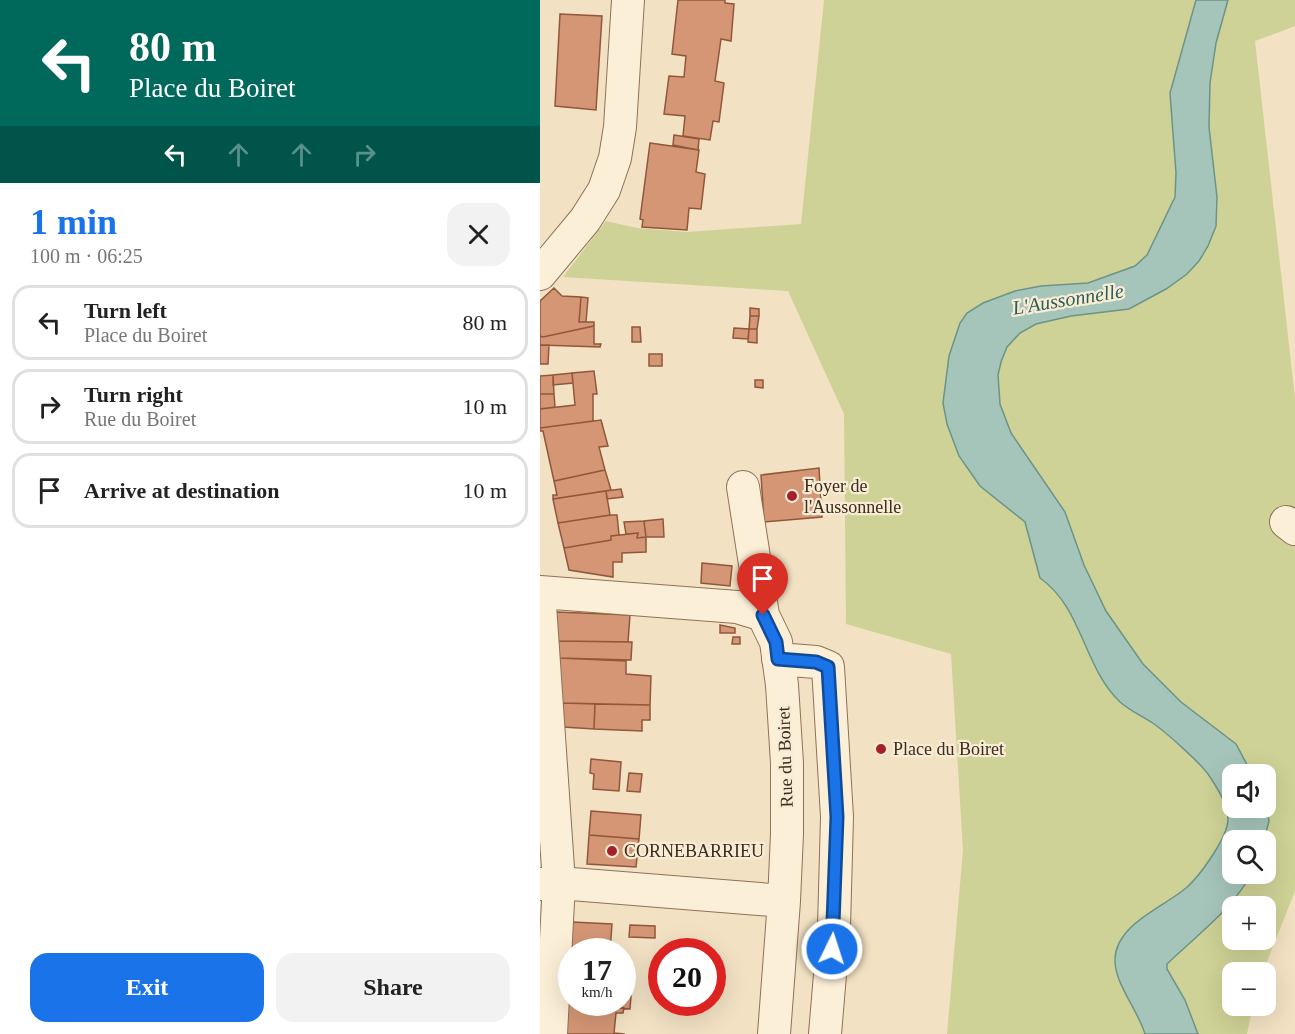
<!DOCTYPE html>
<html lang="en">
<head>
<meta charset="utf-8">
<style>
	body { margin:0; font-family:"Times New Roman",serif; background:#f2f2f2; color:#222; height:100vh; display:flex; flex-direction:column; font-size:22px; white-space:nowrap }
	* { box-sizing:border-box; margin:0 }
	p { font-size:20px; color:#767676 }
	.icon { flex:none; width:33px; height:33px; fill:none; stroke:currentColor; stroke-width:2; stroke-linecap:round; stroke-linejoin:round }
	.map { position:relative; flex:1; overflow:hidden }
	.details { display:flex; flex-direction:column; background:#fff; width:540px }
	.details>* { flex:none }
	.hud { background:#00695c; color:#fff; overflow:hidden }
	.controls { position:absolute; left:682px; top:764px; display:grid; gap:12px }
	.controls a { display:grid; place-items:center; width:54px; height:54px; border-radius:12px; background:#fff; box-shadow:0 6px 24px #0002; font-size:30px }
	.speed { position:absolute; left:18px; top:938px; display:flex; gap:12px; font-size:30px; font-weight:700; text-align:center }
	.speed>* { display:grid; place-content:center; width:78px; height:78px; border-radius:50%; background:#fff; box-shadow:0 6px 24px #0002; line-height:1 }
	.speed small { font-size:15px; font-weight:400 }
	.speed .limit { border:9px solid #d22; background:#fff; color:#111 }
	.pin { position:absolute; display:grid; place-items:center; width:51px; height:51px; color:#fff; margin:-62px -26px; border-radius:50% 50% 50% 0; rotate:-45deg; box-shadow:0 0 6px #0007 }
	.pin .icon { rotate:45deg }
	.me { position:absolute; width:66px; margin:-33px; rotate:4deg; stroke-linejoin:round; filter:drop-shadow(0 0 4px #0008) }
	.turn { display:flex; align-items:center; gap:21px; height:126px; padding:0 30px; font-size:27px }
	.turn .icon { width:78px; height:78px; stroke-width:2.5 }
	.turn b { display:block; font-size:42px; line-height:51px }
	.lanes { display:flex; align-items:center; height:57px; padding:0 30px; background:#0003; justify-content:center; gap:30px; direction:ltr }
	.lanes .off { opacity:.35 }
	.round { display:grid; place-items:center; flex:none; width:63px; height:63px; border-radius:18px; background:#f2f2f2 }
	.headline { display:flex; align-items:center; justify-content:space-between; height:102px; padding:0 30px }
	h1 { font-size:36px; font-weight:700; line-height:45px; color:#1a73e8 }
	.action { display:flex; gap:12px; margin-top:auto; padding:12px 30px }
	.action a { flex:1; height:69px; border-radius:18px; background:#1a73e8; color:#fff; font-size:24px; font-weight:700; line-height:69px; text-align:center }
	.action a+a { background:#f2f2f2; color:#222 }
	ul { padding:0; list-style:none }
	li { display:flex; align-items:center; gap:18px; height:75px; margin:0 12px 9px; padding:0 18px; border:3px solid #e0e0e0; border-radius:18px }
	li div { flex:1 }
	li b { display:block; font-size:22px }
	li em { font-style:normal }
	main { display:flex; flex:1; min-height:0 }
	.map>svg:first-child { display:block }
	.green { fill:#cfd296; fill-rule:evenodd }
	.water { fill:#a6c5ba; stroke:#6b9487; stroke-width:1.5 }
	.building { fill:#d49675; stroke:#91573b; stroke-width:1.5 }
	.lines { fill:none; stroke-linecap:round; stroke-linejoin:round }
	.minor-casing { stroke:#8f7158; stroke-width:34 }
	.minor { stroke:#fcefd7; stroke-width:32 }
	.route-casing { stroke:#114b97; stroke-width:15 }
	.route { stroke:#1a73e8; stroke-width:10 }
	.poi-dot { fill:#a4212b; stroke:#f9ecd4; stroke-width:2 }
	.labels { text-anchor:middle; dominant-baseline:central; stroke-width:4.5; stroke-linejoin:round; paint-order:stroke }
	.poi-label { font-size:18px; fill:#3d2b1d; stroke:#f9ecd4; text-anchor:start }
	.street-label { font-size:18px; fill:#3d2b1d; stroke:#f9ecd4 }
	.water-label { font-size:20px; font-style:italic; fill:#2b5e58; stroke:#f9ecd4 }
</style>
</head>
<body>
<main>
<section class="details">
<div class="hud">
<div class="turn"><svg class="icon" aria-label="left" viewBox="0 0 24 24"><path d="M17 20v-9H6M10 6l-5 5 5 5"/></svg><div><b>80 m</b>Place du Boiret</div></div>
<div class="lanes"><svg class="icon" aria-label="left" viewBox="0 0 24 24"><path d="M17 20v-9H6M10 6l-5 5 5 5"/></svg><svg class="icon off" aria-label="ahead" viewBox="0 0 24 24"><path d="M12 20V5M6 11l6-6 6 6"/></svg><svg class="icon off" aria-label="ahead" viewBox="0 0 24 24"><path d="M12 20V5M6 11l6-6 6 6"/></svg><svg class="icon off" aria-label="right" viewBox="0 0 24 24"><path d="M7 20v-9h11M14 6l5 5-5 5"/></svg></div>
</div>
<div class="headline"><div><h1>1 min</h1><p>100 m · 06:25</p></div><a class="round"><svg class="icon" aria-label="close" viewBox="0 0 24 24"><path d="M6 6l12 12M18 6L6 18"/></svg></a></div>
<ul>
<li><svg class="icon" aria-label="left" viewBox="0 0 24 24"><path d="M17 20v-9H6M10 6l-5 5 5 5"/></svg><div><b>Turn left</b><p>Place du Boiret</p></div><em>80 m</em></li>
<li><svg class="icon" aria-label="right" viewBox="0 0 24 24"><path d="M7 20v-9h11M14 6l5 5-5 5"/></svg><div><b>Turn right</b><p>Rue du Boiret</p></div><em>10 m</em></li>
<li><svg class="icon" aria-label="arrive" viewBox="0 0 24 24"><path d="M6 21V4h12l-3 4 3 4H6"/></svg><div><b>Arrive at destination</b></div><em>10 m</em></li>
</ul>
<div class="action"><a>Exit</a><a>Share</a></div>
</section>
<div class="map">
<svg width="755" height="1034" viewBox="0 0 755 1034">
	<rect width="100%" height="100%" fill="#f2e1c3"/>
	<path class="green" d="M 284,0 L 755,0 L 755,26 L 715,41 L 755,398 L 755,891 L 723,972 L 693,972 L 693,1005 L 713,1005 L 707,1034 L 407,1034 L 423,850 L 411,654 L 306,624 L 304,414 L 248,291 L 23,277 L 66,221 L 97,228 L 147,232 L 261,224 ZM 693,774 L 726,774 L 726,807 L 693,807 ZM 693,840 L 726,840 L 726,873 L 693,873 ZM 693,906 L 726,906 L 726,939 L 693,939 Z"/>
	<path class="water" d="M 656,0 L 688,0 L 676,43 L 670,83 L 669,127 L 677,197 L 676,226 L 668,246 L 659,261 L 647,274 L 626,289 L 589,309 L 531,316 L 496,324 L 480,333 L 467,347 L 461,362 L 458,375 L 460,404 L 471,433 L 525,512 L 544,565 L 566,611 L 603,664 L 641,702 L 696,744 L 712,774 L 693,774 L 693,807 L 726,807 L 726,804 L 729,821 L 724,840 L 693,840 L 693,873 L 712,873 C 692,910 656,936 627,964 L 627,969 L 645,1000 L 658,1034 L 605,1034 C 598,1010 574,983 575,959 C 576,924 624,907 646,888 C 660,876 688,837 688,819 C 688,804 676,786 668,774 C 659,762 627,733 614,724 C 604,717 590,711 580,702 C 543,667 543,608 500,578 L 485,522 L 440,486 L 419,456 L 407,424 L 403,403 L 409,356 L 420,323 L 427,313 L 443,303 L 475,291 L 501,286 L 548,283 L 595,266 L 607,255 L 635,197 L 636,173 L 630,93 Z"/>
	<path class="building" d="M 138,0 L 185,0 L 185,3 L 194,4 L 191,41 L 181,39 L 175,81 L 184,83 L 179,122 L 173,121 L 170,140 L 143,136 L 145,116 L 124,114 L 129,76 L 144,77 L 146,56 L 132,54 Z
		M 20,14 L 62,16 L 56,110 L 15,106 Z
		M 134,135 L 159,139 L 158,150 L 133,145 Z
		M 110,143 L 159,150 L 156,172 L 165,174 L 161,209 L 149,208 L 147,230 L 102,227 L 103,220 L 100,219 Z
		M 14,288 L 22,296 L 41,297 L 39,322 L 54,322 L 54,326 L 3,337 L 0,336 L 0,301 Z
		M 41,297 L 48,298 L 46,322 L 39,322 Z
		M 210,308 L 219,309 L 219,316 L 210,316 Z
		M 210,316 L 219,316 L 217,329 L 209,329 Z
		M 54,326 L 54,344 L 61,344 L 60,347 L 0,345 L 0,336 L 3,337 Z
		M 92,327 L 100,327 L 101,342 L 92,342 Z
		M 194,328 L 209,329 L 208,339 L 193,338 Z
		M 209,329 L 217,329 L 217,343 L 208,342 Z
		M 0,345 L 9,345 L 8,364 L 0,364 Z
		M 109,354 L 122,354 L 122,366 L 109,366 Z
		M 54,371 L 57,394 L 53,394 L 53,421 L 0,428 L 0,409 L 35,405 L 32,373 Z
		M 32,373 L 33,383 L 13,385 L 13,375 Z
		M 13,375 L 14,394 L 0,394 L 0,399 L 0,376 Z
		M 215,380 L 223,380 L 223,388 L 215,387 Z
		M 0,394 L 14,394 L 15,407 L 0,409 Z
		M 61,420 L 68,446 L 59,447 L 65,470 L 14,481 L 3,431 L 0,431 L 0,428 Z
		M 279,468 L 282,517 L 224,522 L 221,475 Z
		M 65,470 L 71,490 L 13,499 L 13,495 L 17,495 L 14,481 Z
		M 81,489 L 83,497 L 67,499 L 66,491 Z
		M 66,491 L 70,515 L 18,523 L 13,499 Z
		M 70,515 L 77,515 L 79,535 L 71,536 L 71,540 L 24,548 L 18,523 Z
		M 123,519 L 124,537 L 106,537 L 104,521 Z
		M 104,521 L 106,537 L 97,538 L 98,533 L 86,534 L 84,522 Z
		M 98,533 L 97,538 L 106,537 L 106,552 L 82,553 L 82,562 L 73,562 L 73,577 L 29,570 L 24,548 L 71,540 L 71,536 Z
		M 162,563 L 192,566 L 190,586 L 161,583 Z
		M 16,612 L 90,615 L 88,642 L 18,641 Z
		M 180,625 L 195,628 L 195,633 L 180,633 Z
		M 193,637 L 200,637 L 200,644 L 192,644 Z
		M 18,641 L 92,642 L 91,660 L 19,658 Z
		M 19,658 L 86,661 L 86,674 L 111,676 L 110,705 L 22,703 Z
		M 22,703 L 55,704 L 54,729 L 23,727 Z
		M 55,704 L 110,705 L 110,720 L 102,720 L 102,731 L 54,729 Z
		M 51,759 L 81,762 L 79,791 L 53,789 L 54,774 L 50,773 Z
		M 89,773 L 102,774 L 100,792 L 87,791 Z
		M 51,811 L 101,815 L 99,839 L 49,835 Z
		M 49,835 L 99,839 L 96,867 L 47,864 Z
		M 32,922 L 72,924 L 70,951 L 29,952 Z
		M 90,925 L 115,926 L 115,938 L 89,937 Z
		M 29,952 L 32,952 L 32,1002 L 82,1002 L 82,995 L 91,996 L 90,1009 L 25,1004 Z
		M 25,1004 L 84,1008 L 83,1013 L 76,1013 L 74,1033 L 85,1034 L 24,1034 Z"/>
	<g class="lines">
		<g class="minor-casing">
			<path id="minor" d="M 0,274 L 45,220 L 64,190 L 75,158 L 80,127 L 88,0
				M 203,487 L 223,615 L 236,642 L 242,685 L 247,763 L 247,834 L 244,901 L 234,1034
				M 746,522 L 755,529
				M 0,592 L 197,607 L 223,615
				M 0,605 L 19,883 L 11,1034
				M 238,659 L 276,662 L 288,667 L 297,817 L 294,927 L 285,1034
				M 0,884 L 19,883 L 244,901"/>
		</g>
		<use href="#minor" class="minor"/>
	</g>
	<g class="lines">
		<g class="route-casing">
			<path id="route" d="M 223,615 L 236,642 L 238,659 L 276,662 L 288,667 L 297,817 L 292,949"/>
		</g>
		<use href="#route" class="route"/>
	</g>
	<g class="poi-dot">
		<circle cx="252" cy="496" r="6"/>
		<circle cx="341" cy="749" r="6"/>
		<circle cx="72" cy="851" r="6"/>
	</g>
	<g class="labels">
		<g class="poi-label">
			<text x="264" y="486">Foyer de<tspan x="264" dy="21">l'Aussonnelle</tspan></text>
			<text x="353" y="749">Place du Boiret</text>
			<text x="84" y="851">CORNEBARRIEU</text>
		</g>
		<g class="street-label">
			<text transform="translate(245 757) rotate(-92)">Rue du Boiret</text>
		</g>
		<g class="water-label">
			<text transform="translate(528 299) rotate(-9)">L'Aussonnelle</text>
		</g>
	</g>
</svg>
<div class="controls">
<a><svg class="icon" aria-label="sound" viewBox="0 0 24 24"><path d="M4 9h4l5-4v14l-5-4H4zM17 9q2 3 0 6"/></svg></a>
<a><svg class="icon" aria-label="search" viewBox="0 0 24 24"><circle cx="10" cy="10" r="6"/><path d="M15 15l6 6"/></svg></a>
<a>+</a>
<a>−</a>
</div>
<div class="speed"><div>17<small>km/h</small></div><div class="limit">20</div></div>
<div class="pin" style="left:223px;top:615px;background:#d93025"><svg class="icon" aria-label="arrive" viewBox="0 0 24 24"><path d="M6 21V4h12l-3 4 3 4H6"/></svg></div>
<svg class="me" style="left:292px;top:949px" viewBox="-20 -20 40 40"><circle r="17" fill="#1a73e8" stroke="#fff" stroke-width="3"/><path d="M0-11L8 9 0 5-8 9z" fill="#fff"/></svg>
</div>
</main>
</body>
</html>
